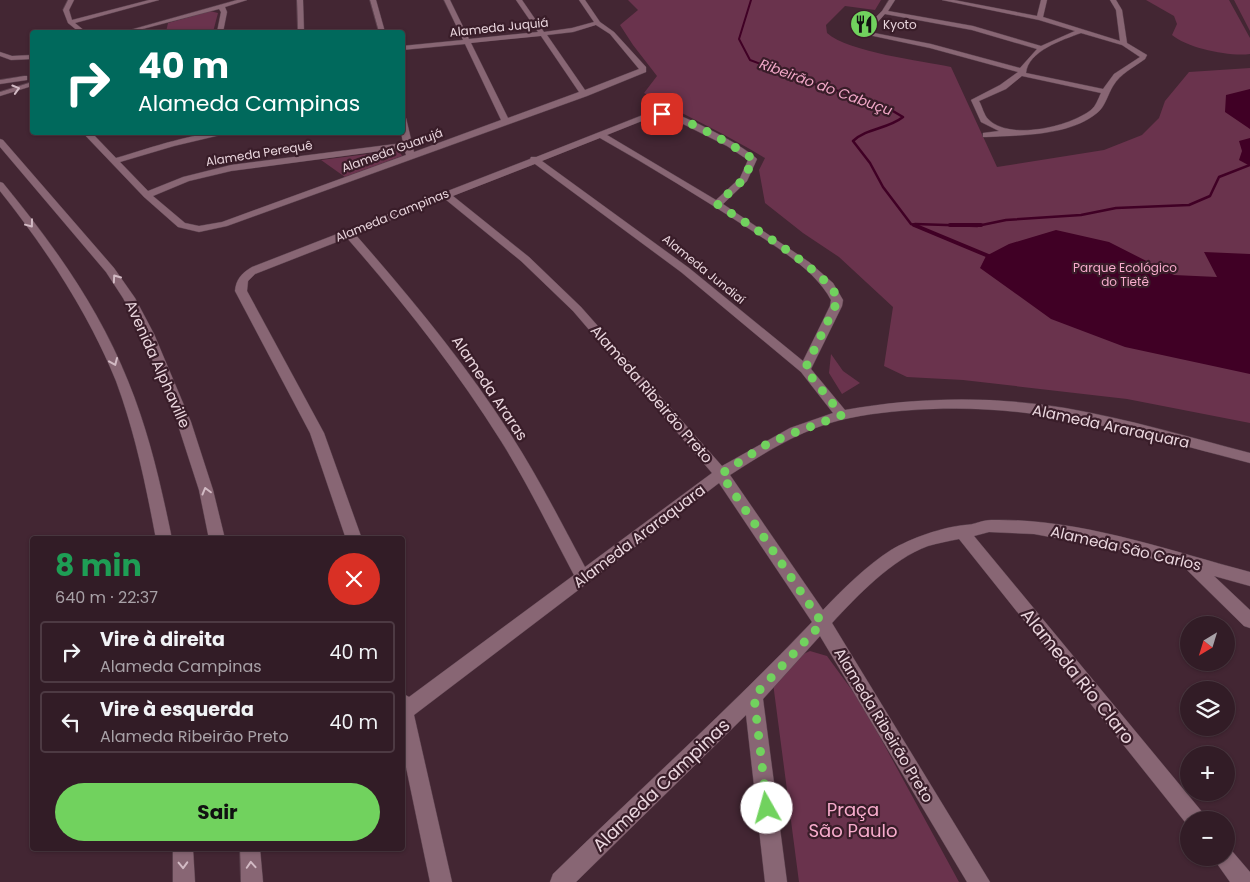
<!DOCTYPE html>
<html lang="pt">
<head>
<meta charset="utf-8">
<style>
	body { margin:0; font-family:Poppins,sans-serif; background:#3d2932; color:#f1f3f6; height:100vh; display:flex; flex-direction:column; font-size:19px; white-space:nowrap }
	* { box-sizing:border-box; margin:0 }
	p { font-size:16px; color:#a8a1a7 }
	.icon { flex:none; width:28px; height:28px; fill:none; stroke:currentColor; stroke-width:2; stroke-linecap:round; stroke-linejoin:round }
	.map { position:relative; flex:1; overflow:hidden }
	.details { position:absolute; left:30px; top:536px; width:375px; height:315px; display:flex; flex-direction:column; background:#321c26; border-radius:5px; box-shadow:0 1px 4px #0004,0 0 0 1px #4d3a43 }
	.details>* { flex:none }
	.hud { position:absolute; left:30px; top:30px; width:375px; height:105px; border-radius:5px; box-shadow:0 1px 4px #0004,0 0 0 1px #4d3a43; background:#00695c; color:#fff; overflow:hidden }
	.needle { width:32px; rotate:218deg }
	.controls { position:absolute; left:1180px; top:616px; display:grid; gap:10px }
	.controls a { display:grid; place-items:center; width:55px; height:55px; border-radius:50%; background:#321c26; box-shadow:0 1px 4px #0004,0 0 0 1px #4d3a43; font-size:25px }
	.pin { position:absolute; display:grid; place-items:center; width:42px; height:42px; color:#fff; margin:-21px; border-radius:10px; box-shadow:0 2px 8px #0006 }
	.me { position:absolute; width:55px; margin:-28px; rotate:353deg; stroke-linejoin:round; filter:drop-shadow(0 0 4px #0008) }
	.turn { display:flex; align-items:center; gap:18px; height:105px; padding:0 25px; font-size:22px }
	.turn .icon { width:65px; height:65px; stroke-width:2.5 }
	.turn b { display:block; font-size:35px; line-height:42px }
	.round { display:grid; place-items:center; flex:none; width:52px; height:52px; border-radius:26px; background:#3d2932 }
	.summary { display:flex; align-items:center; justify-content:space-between; height:85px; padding:0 25px }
	h1 { font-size:30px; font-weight:700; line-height:38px; color:#1e9e55 }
	.primary-button { display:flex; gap:10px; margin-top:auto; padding:10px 25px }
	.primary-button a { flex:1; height:58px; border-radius:30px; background:#71d25e; color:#111; font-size:20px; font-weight:700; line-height:58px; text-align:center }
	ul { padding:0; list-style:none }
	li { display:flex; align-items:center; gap:15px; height:62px; margin:0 10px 8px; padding:0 15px; border:2px solid #4d3a43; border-radius:5px }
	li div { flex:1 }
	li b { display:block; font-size:19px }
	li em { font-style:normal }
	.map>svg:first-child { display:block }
	.green { fill:#6a334d }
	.water { fill:#400025 }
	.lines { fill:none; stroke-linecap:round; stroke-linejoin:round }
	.stream-far2 { stroke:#400025; stroke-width:2 }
	.stream-far1 { stroke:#400025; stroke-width:2.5 }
	.stream { stroke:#400025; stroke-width:4 }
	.minor-casing { stroke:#5b424e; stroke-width:1 }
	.secondary-casing { stroke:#5b424e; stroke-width:1 }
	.minor { fill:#886674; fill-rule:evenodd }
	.secondary { fill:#886674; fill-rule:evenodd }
	.oneway { stroke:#d2bac4 }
	.route { stroke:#71d25e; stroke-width:9; stroke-dasharray:0 16.2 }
	.labels { text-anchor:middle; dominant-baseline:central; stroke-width:4.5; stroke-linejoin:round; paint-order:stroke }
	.far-poi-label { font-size:12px; fill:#ead6de; stroke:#391d29; text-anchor:start }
	.far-street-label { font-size:12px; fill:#ead6de; stroke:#391d29 }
	.far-park-label { font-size:12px; fill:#f7accc; stroke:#391d29 }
	.far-water-label { font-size:14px; font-style:italic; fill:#f1a7c7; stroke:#391d29 }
	.street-label { font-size:15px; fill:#ead6de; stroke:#391d29 }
	.near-street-label { font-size:18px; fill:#ead6de; stroke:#391d29 }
	.near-park-label { font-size:18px; fill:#f7accc; stroke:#391d29 }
</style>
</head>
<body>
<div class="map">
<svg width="1250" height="882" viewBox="0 0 1250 882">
	<rect width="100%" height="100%" fill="#432633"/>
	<path class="green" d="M 628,0 L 881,0 L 875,10 L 845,6 L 826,25 L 827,33 C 848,52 922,61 951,67 L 997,167 L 1104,150 L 1142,135 L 1159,118 L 1165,101 L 1189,72 L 1250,68 L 1250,423 L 1127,399 L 963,380 L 907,377 L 884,366 L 893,307 L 839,257 L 803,233 L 765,203 L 759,170 L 765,158 C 726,134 684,115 644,93 L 657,76 L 633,45 L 620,25 L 638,10 Z
		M 1146,0 L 1229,0 L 1250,38 L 1250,54 C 1230,57 1187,48 1172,35 L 1177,24 L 1174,16 Z
		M 1234,0 L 1250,0 L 1250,31 Z
		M 210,11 L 218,13 L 213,32 L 166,32 L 168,23 Z
		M 399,150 L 402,156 L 345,177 L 321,160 Z
		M 831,354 L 843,371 L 860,383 L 842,394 L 829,373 Z
		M 810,651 L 827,656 L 862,704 L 959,882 L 799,882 L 773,683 L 790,660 Z"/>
	<path class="water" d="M 1250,89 L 1250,129 L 1225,112 L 1226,95 Z
		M 1250,138 L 1250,166 L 1239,160 L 1242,151 L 1239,141 Z
		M 1056,230 L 1109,242 L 1174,275 L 1217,277 L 1204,252 L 1250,254 L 1250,374 L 1125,347 L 1051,319 L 980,268 L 986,256 L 1009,244 Z"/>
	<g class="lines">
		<path class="stream-far2" d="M 751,0 L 739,39 L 750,60 L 817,85 L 868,99"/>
		<path class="stream-far1" d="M 864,98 L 881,104 L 903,117 C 888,129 867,128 853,141 L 870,163 L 883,187 L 911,224 L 917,226
			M 915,224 L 977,226 L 1006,220 L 1081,215 L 1116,208 L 1189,205 L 1210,196 L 1219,177 L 1250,165"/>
		<path class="stream" d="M 914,225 L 991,257
			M 950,225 L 981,225"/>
		<g class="minor-casing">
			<path id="minor" d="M 68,0 L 74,0 L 69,10 L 72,20 L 149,0 L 159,0 L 75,23 L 86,32 L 79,32 L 68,23 L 63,10 Z
				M 237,0 L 247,0 L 225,7 L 227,12 L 223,32 L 217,32 L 221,12 L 219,9 L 131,32 L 123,32 Z
				M 297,0 L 303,0 L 304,32 L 298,32 Z
				M 370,0 L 376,0 L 385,32 L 379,32 Z
				M 444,0 L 450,0 L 469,39 L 538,32 L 516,0 L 522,0 L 544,32 L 572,28 L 594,22 L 579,0 L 585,0 L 600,22 L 614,32 L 646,67 L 646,72 L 587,96 L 227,226 L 199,232 L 178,227 L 144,197 L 82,132 L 91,132 L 116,158 C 154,147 193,132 233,132 L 174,146 L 120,162 L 148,191 L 183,177 L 231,165 L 403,143 L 401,132 L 402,116 L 406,118 L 414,152 L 501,120 L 465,44 L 402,50 L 402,46 L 463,40 ZM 596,25 L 610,34 L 639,69 L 585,90 L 547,35 L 573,32 ZM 541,36 L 579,92 L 508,118 L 471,43 ZM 404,148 L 406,155 L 222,222 L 199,226 L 185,223 L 153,196 L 189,181 L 231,171 Z
				M 889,0 L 895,0 L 888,11 L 973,26 L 1041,46 L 1075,31 L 1039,20 L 942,0 L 954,0 L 1037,16 L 1041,0 L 1047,0 L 1043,17 L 1120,41 L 1116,10 L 1110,0 L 1116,0 L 1122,10 L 1127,43 L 1147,55 L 1145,59 C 1134,67 1120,74 1113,86 C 1108,94 1105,107 1097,113 C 1069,136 1021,135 986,137 L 983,137 L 983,133 L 999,131 L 981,122 L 971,100 L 1000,85 L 1018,72 L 930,48 L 864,34 L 863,30 L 882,11 ZM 885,14 L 972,30 L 1037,49 L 1020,68 L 931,44 L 869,32 ZM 1081,33 L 1122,45 L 1140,57 L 1114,74 L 1103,89 L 1026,73 C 1028,51 1062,40 1081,33 ZM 1022,76 L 1101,93 C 1098,99 1096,106 1091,110 C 1069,127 1009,141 988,119 C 984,115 982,106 979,101 L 1006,89 Z
				M 0,52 L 12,56 L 32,55 L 32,59 L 11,60 L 0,56 Z
				M 24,76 L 27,76 L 27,80 L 0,84 L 0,80 Z
				M 32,82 L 32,86 L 0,96 L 0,92 Z
				M 648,113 C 655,112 665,111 672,113 C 688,117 746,147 757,159 L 747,181 L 723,204 L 809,262 L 833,283 L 843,300 L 842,306 L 811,369 L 845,410 C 918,397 992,396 1065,408 C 1128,419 1189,437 1250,453 L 1250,463 C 1134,433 1034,401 912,410 C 885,412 856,415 830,423 C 794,434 761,455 730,475 L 823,610 C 843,589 866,566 891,550 C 911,538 943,527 965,525 C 974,525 982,520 991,520 C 1079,518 1166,550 1250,572 L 1250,586 L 1214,576 L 1250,610 L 1250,628 L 1244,626 L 1185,568 L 1126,551 L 1034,534 L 989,532 L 974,536 L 1203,813 L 1206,820 L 1189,820 L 1189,827 L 959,539 C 949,541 938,543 928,546 C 892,559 857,596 832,623 L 990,882 L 967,882 L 820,636 L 763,699 L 787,882 L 765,882 L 746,715 L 576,882 L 550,882 L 553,874 C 639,790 729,709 812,622 L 719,483 L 414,715 L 452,882 L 430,882 L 402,748 L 402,693 L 409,697 L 574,575 C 550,530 528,484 501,441 C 456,369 403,302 347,238 L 255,274 L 248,281 L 247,291 L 324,433 L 362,539 L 346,539 L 310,433 L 235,291 C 236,279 242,273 252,267 L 530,159 L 531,157 L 536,157 ZM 652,117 L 669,117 L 727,146 L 748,160 L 740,178 L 716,200 L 607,135 ZM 600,138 C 651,167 702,198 751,230 C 779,249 815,270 831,300 L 830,306 L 803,361 L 689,268 L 542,161 ZM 535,164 L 681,272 L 801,372 L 833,413 L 790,428 L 722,466 L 581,307 L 529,257 L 453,196 ZM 445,199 L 521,261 L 573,311 L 712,473 L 585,567 C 561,522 538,477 511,435 C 465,363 411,298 355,234 Z
				M 1226,848 L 1232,851 L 1250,872 L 1250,882 L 1230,882 L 1218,865 L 1215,858 L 1226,858 Z"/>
		</g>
		<g class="secondary-casing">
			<path id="secondary" d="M 0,139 L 3,140 L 114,268 L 135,298 L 154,334 L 191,422 L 213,490 L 225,539 L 209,539 L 199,490 L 177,422 L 142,334 L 123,298 L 106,272 L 0,147 Z
				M 0,182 L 3,183 C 53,244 99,308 128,381 C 149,432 161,486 172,539 L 156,539 C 146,486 135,432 116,381 C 88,312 46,249 0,191 Z
				M 173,849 L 193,849 L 195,882 L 173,882 Z
				M 240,849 L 260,849 L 263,882 L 241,882 Z"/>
		</g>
		<use href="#minor" class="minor"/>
		<use href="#secondary" class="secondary"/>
	</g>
	<defs><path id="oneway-chevron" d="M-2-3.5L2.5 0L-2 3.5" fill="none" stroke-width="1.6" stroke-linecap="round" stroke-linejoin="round" transform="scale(1.25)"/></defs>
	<g class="oneway">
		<use href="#oneway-chevron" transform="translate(16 89) rotate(-17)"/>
		<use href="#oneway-chevron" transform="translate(30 224) rotate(53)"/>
		<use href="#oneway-chevron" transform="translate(116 278) rotate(-125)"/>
		<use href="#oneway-chevron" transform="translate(114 362) rotate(67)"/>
		<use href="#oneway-chevron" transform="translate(206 491) rotate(-105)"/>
		<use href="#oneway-chevron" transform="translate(183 865) rotate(88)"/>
		<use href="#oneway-chevron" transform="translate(251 865) rotate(-94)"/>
	</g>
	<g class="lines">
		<path class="route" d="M 662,114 C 683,116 735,146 753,159 L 744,179 L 717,204 C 742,221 832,274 838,300 L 805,369 L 842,415 L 796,432 L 767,444 L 721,474 L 822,623 L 754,696 L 767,808"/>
	</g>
	<defs>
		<g id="restaurant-disc" transform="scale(1.4375)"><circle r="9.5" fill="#71d25e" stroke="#391d29"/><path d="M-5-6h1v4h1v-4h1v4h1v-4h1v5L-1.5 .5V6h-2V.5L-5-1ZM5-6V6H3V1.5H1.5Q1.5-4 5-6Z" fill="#111"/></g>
	</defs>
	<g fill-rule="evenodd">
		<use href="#restaurant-disc" x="864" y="24"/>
	</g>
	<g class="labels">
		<g class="far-poi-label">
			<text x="883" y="24">Kyoto</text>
		</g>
		<g class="far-street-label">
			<text transform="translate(499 27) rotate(-6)">Alameda Juquiá</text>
			<text transform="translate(392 150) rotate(-20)">Alameda Guarujá</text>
			<text transform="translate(259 153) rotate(-9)">Alameda Perequê</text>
			<text transform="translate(392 215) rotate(-22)">Alameda Campinas</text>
			<text transform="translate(704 269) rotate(39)">Alameda Jundiaí</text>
		</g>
		<g class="far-park-label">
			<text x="1125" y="267">Parque Ecológico<tspan x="1125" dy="14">do Tietê</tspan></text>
		</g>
		<g class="far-water-label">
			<text transform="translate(826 87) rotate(20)">Ribeirão do Cabuçu</text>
		</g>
		<g class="street-label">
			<text transform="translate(158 364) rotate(66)">Avenida Alphaville</text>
			<text transform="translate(490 388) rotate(56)">Alameda Araras</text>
			<text transform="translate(652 394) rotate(49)">Alameda Ribeirão Preto</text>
			<text transform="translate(1111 426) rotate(12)">Alameda Araraquara</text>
			<text transform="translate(639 536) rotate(-37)">Alameda Araraquara</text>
			<text transform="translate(1126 548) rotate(13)">Alameda São Carlos</text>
			<text transform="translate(884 725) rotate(59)">Alameda Ribeirão Preto</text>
		</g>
		<g class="near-street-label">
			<text transform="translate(1078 676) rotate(51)">Alameda Rio Claro</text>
			<text transform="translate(661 785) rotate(-44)">Alameda Campinas</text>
		</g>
		<g class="near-park-label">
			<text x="853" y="809">Praça<tspan x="853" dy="21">São Paulo</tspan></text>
		</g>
	</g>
</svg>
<div class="controls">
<a><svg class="needle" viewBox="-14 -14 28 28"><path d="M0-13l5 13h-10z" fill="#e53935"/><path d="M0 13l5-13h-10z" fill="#a8a1a7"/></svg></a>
<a><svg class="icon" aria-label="layers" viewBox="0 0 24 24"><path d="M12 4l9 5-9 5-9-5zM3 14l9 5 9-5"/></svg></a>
<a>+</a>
<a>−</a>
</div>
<div class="pin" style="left:662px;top:114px;background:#d93025"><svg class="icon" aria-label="arrive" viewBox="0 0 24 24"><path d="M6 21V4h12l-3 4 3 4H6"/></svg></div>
<svg class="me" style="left:767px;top:808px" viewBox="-20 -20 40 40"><circle r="19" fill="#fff"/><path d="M0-13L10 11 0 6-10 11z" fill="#71d25e"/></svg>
<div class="hud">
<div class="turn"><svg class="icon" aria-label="right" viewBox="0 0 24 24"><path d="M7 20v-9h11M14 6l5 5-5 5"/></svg><div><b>40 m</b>Alameda Campinas</div></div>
</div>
<section class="details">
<div class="summary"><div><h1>8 min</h1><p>640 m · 22:37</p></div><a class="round" style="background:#d93025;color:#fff"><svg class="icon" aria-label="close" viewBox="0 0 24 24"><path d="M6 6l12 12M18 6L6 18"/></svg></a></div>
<ul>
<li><svg class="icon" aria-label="right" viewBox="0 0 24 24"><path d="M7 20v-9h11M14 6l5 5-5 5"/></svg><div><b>Vire à direita</b><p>Alameda Campinas</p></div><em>40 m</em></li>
<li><svg class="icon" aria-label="left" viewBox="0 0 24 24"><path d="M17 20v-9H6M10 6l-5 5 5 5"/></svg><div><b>Vire à esquerda</b><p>Alameda Ribeirão Preto</p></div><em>40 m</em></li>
</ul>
<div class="primary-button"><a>Sair</a></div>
</section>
</div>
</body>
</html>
